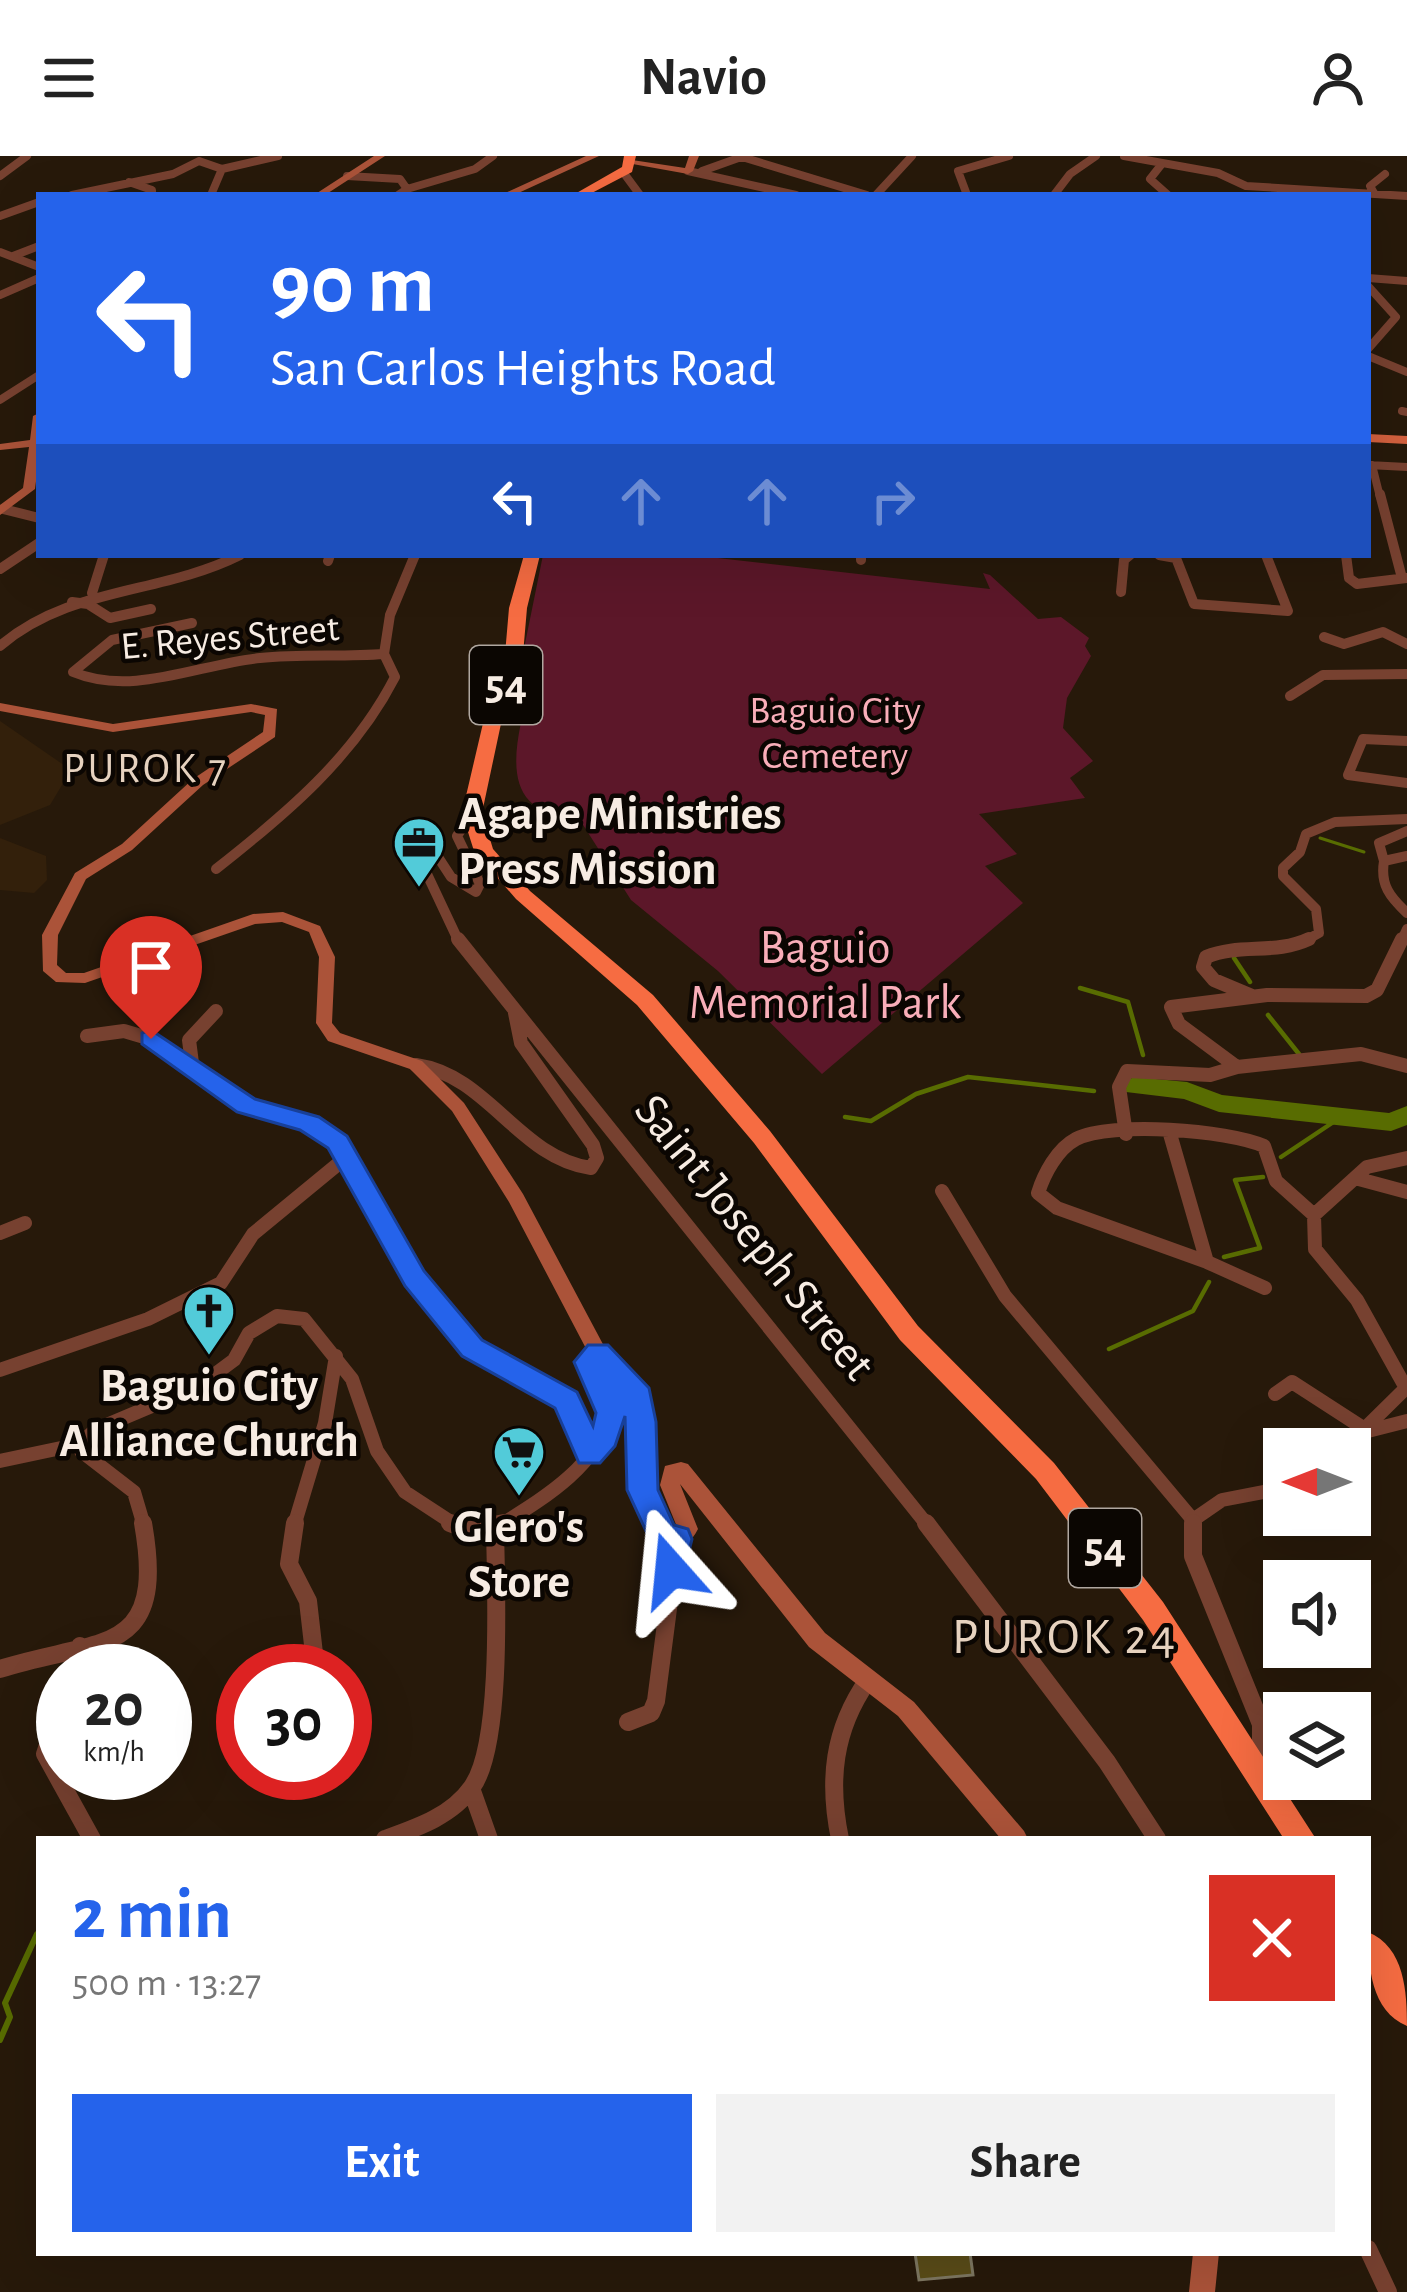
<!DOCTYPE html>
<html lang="en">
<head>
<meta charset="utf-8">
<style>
	body { margin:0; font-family:"Alegreya Sans",sans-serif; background:#f2f2f2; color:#222; height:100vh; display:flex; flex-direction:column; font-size:45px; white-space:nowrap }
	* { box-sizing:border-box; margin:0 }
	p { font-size:39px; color:#767676 }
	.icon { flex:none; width:66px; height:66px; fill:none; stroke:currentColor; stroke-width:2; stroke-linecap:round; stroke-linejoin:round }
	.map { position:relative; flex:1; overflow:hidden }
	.sheet { position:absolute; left:36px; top:1680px; width:1335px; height:420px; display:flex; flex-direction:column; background:#fff; border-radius:0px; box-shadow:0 12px 48px #0002 }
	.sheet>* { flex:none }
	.guide { position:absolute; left:36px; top:36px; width:1335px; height:366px; border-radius:0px; box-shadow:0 12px 48px #0002; background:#2563eb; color:#fff; overflow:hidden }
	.needle { width:78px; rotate:270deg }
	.controls { position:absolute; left:1263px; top:1272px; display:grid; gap:24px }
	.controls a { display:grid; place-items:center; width:108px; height:108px; border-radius:0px; background:#fff; box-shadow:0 12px 48px #0002; font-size:60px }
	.speed { position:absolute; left:36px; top:1488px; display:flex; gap:24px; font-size:60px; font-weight:700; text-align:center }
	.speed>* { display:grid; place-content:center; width:156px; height:156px; border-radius:50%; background:#fff; box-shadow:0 12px 48px #0002; line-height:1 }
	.speed small { font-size:30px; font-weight:400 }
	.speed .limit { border:18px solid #d22; background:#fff; color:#111 }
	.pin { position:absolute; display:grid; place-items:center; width:102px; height:102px; color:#fff; margin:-123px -51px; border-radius:50% 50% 50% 0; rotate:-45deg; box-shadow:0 0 12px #0007 }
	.pin .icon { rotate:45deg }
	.me { position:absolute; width:132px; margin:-66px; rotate:342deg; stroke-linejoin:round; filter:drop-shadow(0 0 9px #0008) }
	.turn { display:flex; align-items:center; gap:42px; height:252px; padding:0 36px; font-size:54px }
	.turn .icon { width:156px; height:156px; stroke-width:2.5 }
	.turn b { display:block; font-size:84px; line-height:102px }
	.lanes { display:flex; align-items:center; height:114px; padding:0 36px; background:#0003; justify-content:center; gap:60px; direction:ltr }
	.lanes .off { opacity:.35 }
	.round { display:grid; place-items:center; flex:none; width:126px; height:126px; border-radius:0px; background:#f2f2f2 }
	.summary { display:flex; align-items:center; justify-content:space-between; height:204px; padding:0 36px }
	h1 { font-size:72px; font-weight:600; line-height:90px; color:#2563eb }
	.cta { display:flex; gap:24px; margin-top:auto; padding:24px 36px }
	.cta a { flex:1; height:138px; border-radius:0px; background:#2563eb; color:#fff; font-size:48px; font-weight:600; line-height:138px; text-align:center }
	.cta a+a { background:#f2f2f2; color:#222 }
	header { display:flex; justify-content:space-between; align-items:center; height:156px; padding:0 36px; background:#fff; font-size:54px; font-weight:600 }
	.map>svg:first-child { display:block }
	.built { fill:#33200b }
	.green { fill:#5c1729 }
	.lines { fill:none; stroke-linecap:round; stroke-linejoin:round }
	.stream-far2 { stroke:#586c01; stroke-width:3 }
	.stream-far1 { stroke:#586c01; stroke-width:4.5 }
	.stream { stroke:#586c01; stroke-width:6 }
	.river { fill:#586c01; fill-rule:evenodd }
	.building { fill:#5a4c18; stroke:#7e7761; stroke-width:3 }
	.street-far3 { stroke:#774130; stroke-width:8 }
	.street-far2 { stroke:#774130; stroke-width:10 }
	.street-far1 { stroke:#774130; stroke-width:14 }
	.street { stroke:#774130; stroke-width:18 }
	.secondary { fill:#ab5339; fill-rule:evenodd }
	.primary { fill:#d2603e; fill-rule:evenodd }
	.highway { fill:#f66c42; fill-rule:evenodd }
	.route { fill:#2563eb; stroke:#184099; stroke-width:3 }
	.labels { text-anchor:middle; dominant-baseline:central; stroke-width:9; stroke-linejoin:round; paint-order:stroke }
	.far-street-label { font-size:39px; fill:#f7ece3; stroke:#0b0602 }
	.far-park-label { font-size:39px; fill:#f9aeb9; stroke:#0b0602 }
	.far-neighbourhood-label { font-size:42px; letter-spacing:3px; fill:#e6d2bf; stroke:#0b0602 }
	.shield { fill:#0b0602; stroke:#b0a7a0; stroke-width:3 }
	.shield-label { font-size:45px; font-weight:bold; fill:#f7ece3 }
	.poi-label { font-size:48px; font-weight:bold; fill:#f7ece3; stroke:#0b0602 }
	.park-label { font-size:48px; fill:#f9aeb9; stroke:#0b0602 }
	.street-label { font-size:48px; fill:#f7ece3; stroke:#0b0602 }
	.neighbourhood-label { font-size:51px; letter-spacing:3px; fill:#e6d2bf; stroke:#0b0602 }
</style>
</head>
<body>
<header><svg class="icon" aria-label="menu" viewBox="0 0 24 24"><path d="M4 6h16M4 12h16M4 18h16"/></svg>Navio<svg class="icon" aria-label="person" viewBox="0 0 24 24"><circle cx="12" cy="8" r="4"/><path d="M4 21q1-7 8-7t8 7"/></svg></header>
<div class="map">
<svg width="1407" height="2136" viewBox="0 0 1407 2136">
	<rect width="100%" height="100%" fill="#27190a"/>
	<path class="built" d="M 0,565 L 71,614 L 50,649 L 0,669 Z
		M 0,682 L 46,700 L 47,724 L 34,737 L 0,734 Z"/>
	<path class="green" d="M 543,399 L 691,399 L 990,433 L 983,417 L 990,419 L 1038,463 L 1061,461 L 1089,482 L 1085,490 L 1091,500 L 1067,542 L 1063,572 L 1093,605 L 1070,622 L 1085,642 L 979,658 L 1017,698 L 985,710 L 1023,747 L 822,918 L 718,815 L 631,744 L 578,661 C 495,660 515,589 529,533 L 516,532 Z"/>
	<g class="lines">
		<path class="stream-far2" d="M 1320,682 L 1364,696"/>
		<path class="stream-far1" d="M 1234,802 L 1250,826
			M 1080,832 L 1128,846 L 1143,899
			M 1268,859 L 1299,898
			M 845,961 L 871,965 L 916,938 L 968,921 L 1094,935
			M 1281,1001 L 1341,961
			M 1224,1101 L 1260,1092 L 1235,1024 L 1263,1021
			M 1109,1193 L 1193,1155 L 1209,1126"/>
		<path class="stream" d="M 0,1884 L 10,1861 L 5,1847 L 37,1778"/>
		<path class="river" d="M 1135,921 L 1187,926 L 1222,939 L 1389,957 L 1407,950 L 1407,969 L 1391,975 L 1219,956 L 1184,943 L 1126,936 L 1122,930 L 1126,924 Z"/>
	</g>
	<path class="building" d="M 915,2097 L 970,2097 L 973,2119 L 919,2124 Z"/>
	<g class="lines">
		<path class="street-far3" d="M 1124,0 L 1218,17 L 1246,30 L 1407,40
			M 742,1 L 867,39
			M 1161,9 L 1150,23 L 1168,39
			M 222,13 L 278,0
			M 688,15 L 796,39
			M 702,15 L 744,0
			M 623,16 L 640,39
			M 0,20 L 27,0
			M 347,20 L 400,23 L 407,33 L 398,39
			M 129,26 L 152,34 L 152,39
			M 407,33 L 475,13 L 493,0
			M 1374,37 L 1370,30 L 1385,18
			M 72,39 L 173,18 L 199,5 L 222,13
			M 211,39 L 222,13
			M 876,39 L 912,0
			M 967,39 L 958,15 L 1009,0
			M 1054,39 L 1070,18 L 1096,0
			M 0,60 L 39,46
			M 0,96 L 39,111
			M 13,100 L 39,90
			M 1368,122 L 1407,125
			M 1368,130 L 1396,161 L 1368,193
			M 0,139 L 39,122
			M 1368,200 L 1407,216
			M 0,244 L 39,219
			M 1402,255 L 1407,256
			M 1368,309 L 1407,311
			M 1372,309 L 1380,341"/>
		<path class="street-far2" d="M 1380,338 L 1402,422
			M 3,353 L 39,362
			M 861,399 L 861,404
			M 1159,399 L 1176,402 L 1194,448 L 1288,455 L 1266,399
			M 1346,399 L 1349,422 L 1357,428 L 1407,422
			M 328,405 L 330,399
			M 0,413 L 39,387
			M 1121,436 L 1124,404 L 1130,399
			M 92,437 L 104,399
			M 72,446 L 88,448 L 110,462 L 151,453
			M 192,467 L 112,484 L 73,516 C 133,541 199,508 260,502 C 301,498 343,501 384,498
			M 1324,481 L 1344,488 L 1383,476 L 1407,488
			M 0,490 C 70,430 160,439 240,399
			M 384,498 L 390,459 L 415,399
			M 1290,540 L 1323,519 L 1407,518
			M 1407,585 L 1363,583 L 1348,619 L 1407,627
			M 1407,700 L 1384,705 C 1380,729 1390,741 1407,757
			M 1384,705 L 1379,687 L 1407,675
			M 216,713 C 286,658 354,601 395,521 L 384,498
			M 459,786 L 410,682 L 423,678 L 451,721 L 476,736 L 480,728 L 457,680 L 472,657
			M 1303,786 L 1319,777 L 1316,753 L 1283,720 L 1283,712 L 1300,696 L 1306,678 L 1335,666 L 1407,663
			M 1401,786 L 1407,773"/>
		<path class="street-far1" d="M 458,783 L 928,1370
			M 1402,783 L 1377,834 L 1366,840 L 1267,839 L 1171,851 L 1179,868 L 1237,911 L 1361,898 L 1407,910
			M 1252,840 L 1214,824 L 1203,811 L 1206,801 C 1240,787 1275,799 1309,783
			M 87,880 L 124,875 L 151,883 L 246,950 L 309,967 L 338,986 L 414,1123 L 472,1192 L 567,1244 L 590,1299
			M 416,909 C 488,919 519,1002 591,1012 L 597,1002 L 593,989 L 521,887 L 515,857
			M 193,915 L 189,884 L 216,855
			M 1126,978 L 1119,931 L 1127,915 L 1210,919 L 1237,911
			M 1170,978 L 1207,1106 L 1057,1052 L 1038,1037 C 1044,1018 1057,993 1076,983 C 1112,965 1227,974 1264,990 L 1276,1025 L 1314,1059
			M 1355,1022 L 1407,1036
			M 942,1035 L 1005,1140 L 1193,1364
			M 0,1077 L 25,1067
			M 1207,1106 L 1265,1132
			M 0,1214 L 148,1163 L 221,1127 L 253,1078 L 349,999
			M 1275,1238 L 1292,1226 L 1360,1270
			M 1360,1277 L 1407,1265
			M 80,1288 L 81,1295 L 134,1336 L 144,1370
			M 1344,1293 L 1406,1232 L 1357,1144 L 1315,1093 L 1314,1059 L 1367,1011 L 1407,1002
			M 0,1305 L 80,1288 L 95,1274 L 199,1230 L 234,1204 L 249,1177 L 277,1160 L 304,1163 L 352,1223 L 377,1295 L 405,1336 L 457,1370
			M 294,1370 L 325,1267 L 336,1200
			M 499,1370 C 544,1342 597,1311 611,1257 L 587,1211 L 598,1197
			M 1193,1370 L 1193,1364 L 1222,1344 L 1284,1332"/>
		<path class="street" d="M 295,1367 L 289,1408 L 308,1445 L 316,1515
			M 450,1367 L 469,1374 L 504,1367
			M 926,1367 L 1107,1606 L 1157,1683
			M 1193,1367 L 1193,1400 L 1261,1568 L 1261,1595 L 1252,1605
			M 0,1513 C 100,1481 167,1503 143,1367
			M 72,1515 L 80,1490
			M 63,1544 L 45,1598 L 92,1683
			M 628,1566 L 651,1557 L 656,1545 L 677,1383
			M 472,1635 L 489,1683
			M 385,1683 C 416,1672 452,1660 472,1631 C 503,1588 496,1429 495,1373
			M 840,1683 C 828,1625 833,1574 868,1524
			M 1368,2093 L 1388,2136"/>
		<path class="secondary" d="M 374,0 L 385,0 L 325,39 L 314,39 Z
			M 586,0 L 599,0 L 514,39 L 501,39 Z
			M 689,0 L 699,0 L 693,15 L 688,18 L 627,7 L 632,4 L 685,12 Z
			M 39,257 L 39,302 L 35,333 L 0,359 L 0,349 L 23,332 L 29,291 L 0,294 L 0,288 L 30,284 L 33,260 Z
			M 0,547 L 113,568 L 251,548 L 277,553 L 275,581 L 203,629 L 132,694 L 86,723 L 58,779 L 57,809 L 66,817 L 84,817 L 253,758 L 283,756 L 320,770 L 335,801 L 332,867 L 340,877 L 422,905 L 464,947 L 523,1038 L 605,1192 L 644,1232 L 651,1266 L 653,1334 L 671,1372 L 677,1371 L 660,1329 L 665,1310 L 681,1306 L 688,1308 L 825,1477 L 914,1546 L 1024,1675 L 1028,1683 L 1001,1683 L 898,1560 L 809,1491 L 680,1328 L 698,1373 C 686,1396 676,1392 656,1384 L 633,1334 L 631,1266 L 625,1235 L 591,1202 L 509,1046 L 452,955 L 410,913 L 328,885 L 316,867 L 319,801 L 309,776 L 282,766 L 255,768 L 85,827 L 56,826 L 43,815 L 42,779 L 75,717 L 122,688 L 193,623 L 263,576 L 265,559 L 251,556 L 113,576 L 0,555 Z
			M 1193,2097 L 1219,2097 L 1215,2136 L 1189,2136 Z"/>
		<path class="primary" d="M 1368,278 L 1407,280 L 1407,288 L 1368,286 Z"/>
		<path class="highway" d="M 624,0 L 636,0 L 632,16 L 588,39 L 573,39 L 622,11 Z
			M 524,399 L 540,399 L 527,452 L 522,510 L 502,563 L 482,657 L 493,693 L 530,735 L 653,839 L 770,975 L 918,1170 L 1054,1307 L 1163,1446 L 1316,1683 L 1284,1683 L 1143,1464 L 1036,1323 L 900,1184 L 754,987 L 637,849 L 516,743 L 474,695 L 462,657 L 484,563 L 504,510 L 509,452 Z
			M 1368,1776 C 1405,1791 1407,1837 1407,1870 C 1371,1855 1368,1810 1368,1776 Z"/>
	</g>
	<path class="route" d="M 151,874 L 255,943 L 319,961 L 347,980 L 424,1115 L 482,1184 L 577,1236 L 593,1270 L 596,1257 L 574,1206 L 588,1189 L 608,1189 L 649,1232 L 656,1266 L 658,1334 L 674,1369 L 688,1373 L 692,1383 L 682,1423 L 660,1423 L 655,1414 L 660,1390 L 652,1388 L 627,1334 L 625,1260 L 615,1290 L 600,1307 L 579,1307 L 555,1252 L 462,1200 L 405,1130 L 328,992 L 300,974 L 237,956 L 142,888 L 142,877 Z"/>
	<defs>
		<g id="office-pin" transform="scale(2.7)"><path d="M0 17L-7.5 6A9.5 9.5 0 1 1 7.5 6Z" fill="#52cbd9" stroke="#0b0602"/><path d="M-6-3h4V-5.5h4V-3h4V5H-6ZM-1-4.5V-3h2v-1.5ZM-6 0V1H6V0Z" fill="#111"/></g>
		<g id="church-pin" transform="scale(2.7)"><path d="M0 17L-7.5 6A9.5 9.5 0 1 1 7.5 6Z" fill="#52cbd9" stroke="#0b0602"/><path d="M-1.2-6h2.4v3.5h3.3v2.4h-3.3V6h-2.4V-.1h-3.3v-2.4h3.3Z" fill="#111"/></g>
		<g id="supermarket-pin" transform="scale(2.7)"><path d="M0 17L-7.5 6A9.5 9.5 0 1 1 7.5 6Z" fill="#52cbd9" stroke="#0b0602"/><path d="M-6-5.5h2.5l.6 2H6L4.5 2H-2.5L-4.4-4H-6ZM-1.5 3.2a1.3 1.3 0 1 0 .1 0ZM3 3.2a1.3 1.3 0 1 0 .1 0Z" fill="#111"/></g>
	</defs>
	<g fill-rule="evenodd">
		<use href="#office-pin" x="419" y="687"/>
		<use href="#church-pin" x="209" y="1155"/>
		<use href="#supermarket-pin" x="519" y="1296"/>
	</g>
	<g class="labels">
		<g class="far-street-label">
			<text transform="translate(230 482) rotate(-5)">E. Reyes Street</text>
		</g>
		<g class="far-park-label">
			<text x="835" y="555">Baguio City<tspan x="835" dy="45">Cemetery</tspan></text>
		</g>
		<g class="far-neighbourhood-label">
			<text x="146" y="613">PUROK 7</text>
		</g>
		<g class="shield">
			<rect x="470" y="490" width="72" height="78" rx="9"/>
			<rect x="1069" y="1353" width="72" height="78" rx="9"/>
		</g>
		<g class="shield-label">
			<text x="506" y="529">54</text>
			<text x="1105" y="1392">54</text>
		</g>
		<g class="poi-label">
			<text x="458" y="659" text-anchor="start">Agape Ministries<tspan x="458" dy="55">Press Mission</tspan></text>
			<text x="209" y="1231">Baguio City<tspan x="209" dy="55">Alliance Church</tspan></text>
			<text x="519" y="1372">Glero's<tspan x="519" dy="55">Store</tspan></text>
		</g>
		<g class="park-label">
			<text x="825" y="793">Baguio<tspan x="825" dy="55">Memorial Park</tspan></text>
		</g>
		<g class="street-label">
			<text transform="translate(754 1082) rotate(51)">Saint Joseph Street</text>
		</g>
		<g class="neighbourhood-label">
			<text x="1065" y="1481">PUROK 24</text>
		</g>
	</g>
</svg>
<div class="controls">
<a><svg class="needle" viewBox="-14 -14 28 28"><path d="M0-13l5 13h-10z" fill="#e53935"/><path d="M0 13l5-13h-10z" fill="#767676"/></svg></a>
<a><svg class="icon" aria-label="sound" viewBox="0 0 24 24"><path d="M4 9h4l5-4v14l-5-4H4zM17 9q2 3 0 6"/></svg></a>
<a><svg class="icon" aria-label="layers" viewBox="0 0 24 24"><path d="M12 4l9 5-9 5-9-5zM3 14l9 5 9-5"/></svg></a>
</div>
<div class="speed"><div>20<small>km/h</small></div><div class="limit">30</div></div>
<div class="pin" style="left:151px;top:883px;background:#d93025"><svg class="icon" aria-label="arrive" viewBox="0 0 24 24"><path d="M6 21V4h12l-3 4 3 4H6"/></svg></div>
<svg class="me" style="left:671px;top:1414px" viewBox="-20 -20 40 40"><path d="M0-17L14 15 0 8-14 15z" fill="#2563eb" stroke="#fff" stroke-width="4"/></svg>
<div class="guide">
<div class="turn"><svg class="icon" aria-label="left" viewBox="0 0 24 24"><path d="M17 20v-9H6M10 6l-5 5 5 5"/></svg><div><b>90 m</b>San Carlos Heights Road</div></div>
<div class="lanes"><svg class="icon" aria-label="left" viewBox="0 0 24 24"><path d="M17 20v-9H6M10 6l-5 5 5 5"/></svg><svg class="icon off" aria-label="ahead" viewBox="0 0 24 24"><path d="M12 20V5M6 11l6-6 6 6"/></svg><svg class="icon off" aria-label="ahead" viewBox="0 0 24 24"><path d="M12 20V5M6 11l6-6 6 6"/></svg><svg class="icon off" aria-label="right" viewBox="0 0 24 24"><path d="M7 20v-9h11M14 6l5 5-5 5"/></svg></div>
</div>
<section class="sheet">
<div class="summary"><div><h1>2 min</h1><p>500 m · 13:27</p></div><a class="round" style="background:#d93025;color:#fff"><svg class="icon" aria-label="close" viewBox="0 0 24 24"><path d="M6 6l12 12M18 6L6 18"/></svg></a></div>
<div class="cta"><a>Exit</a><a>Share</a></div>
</section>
</div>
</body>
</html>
